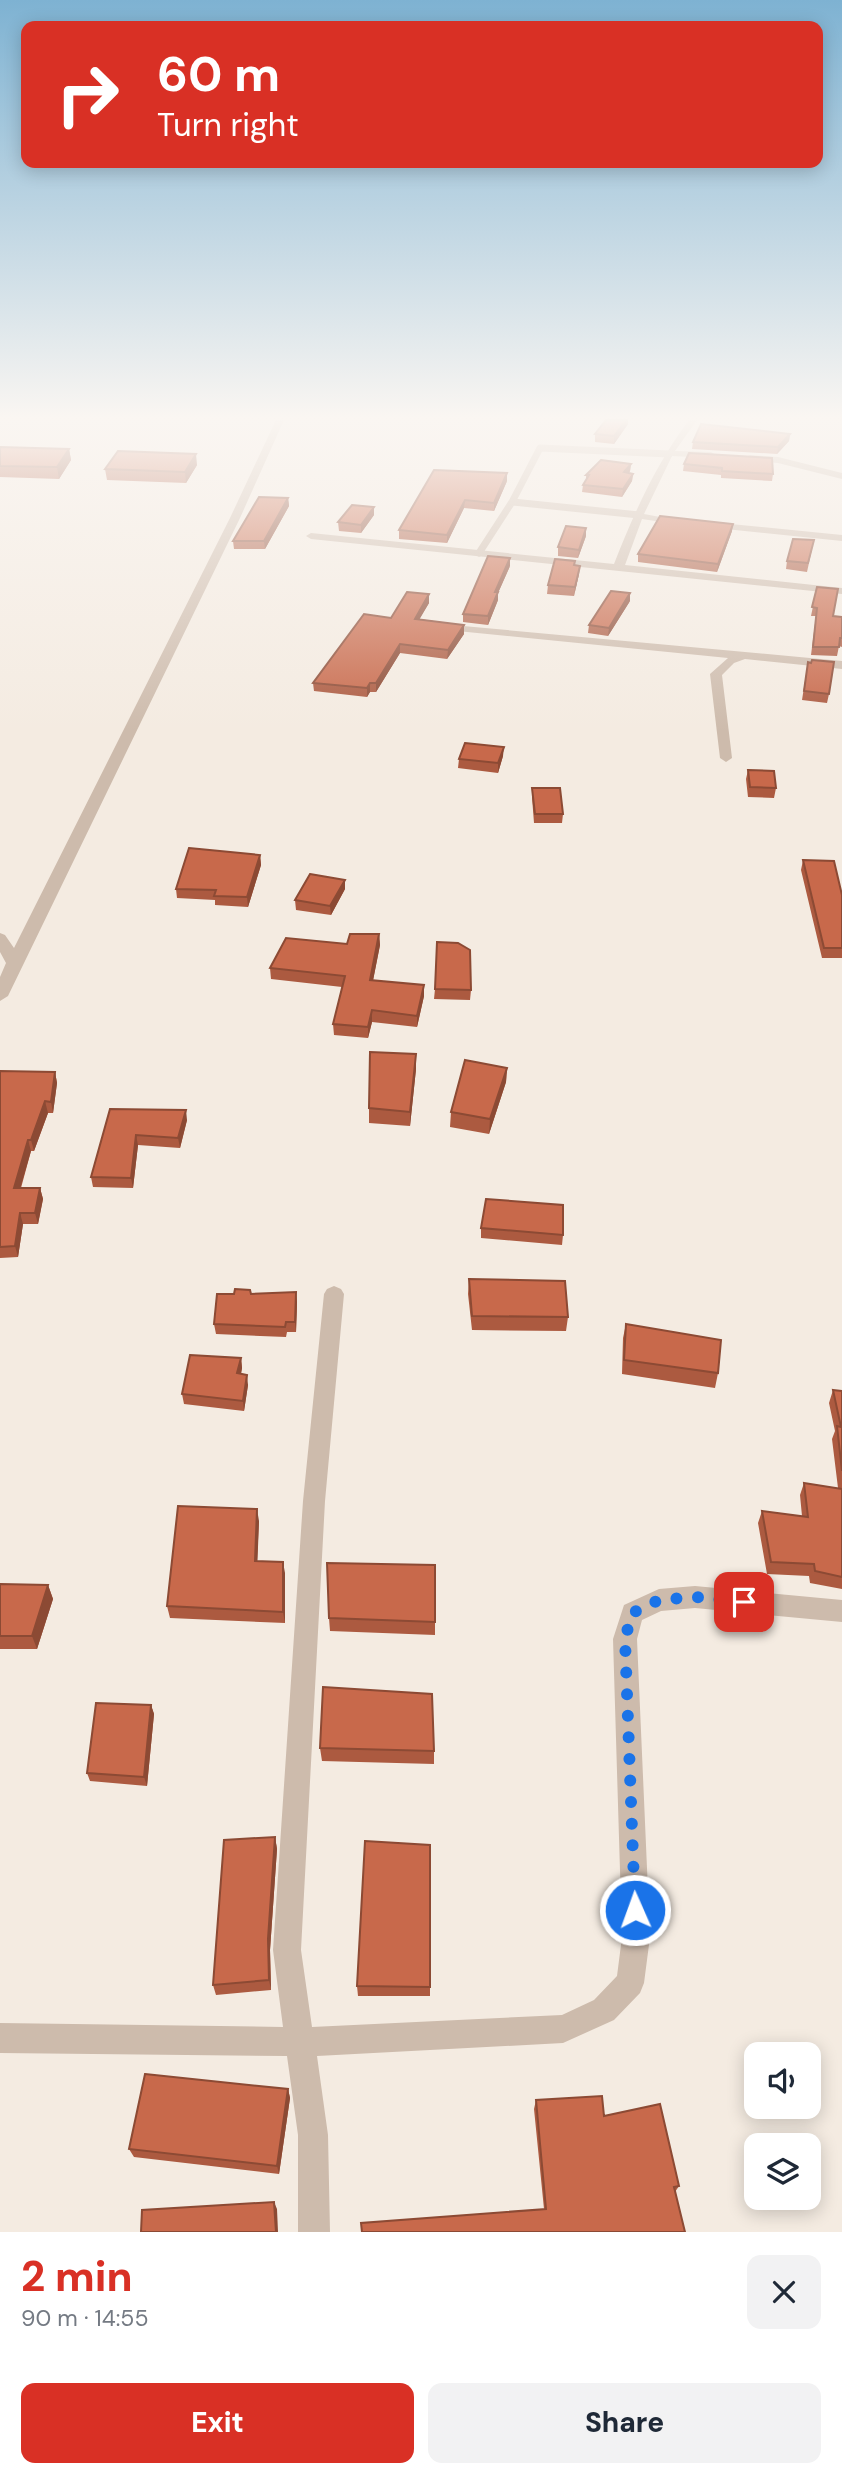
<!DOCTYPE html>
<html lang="en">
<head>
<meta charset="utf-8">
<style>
	body { margin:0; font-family:"DM Sans",sans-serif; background:#f2f2f3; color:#1f2937; height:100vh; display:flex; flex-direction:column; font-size:26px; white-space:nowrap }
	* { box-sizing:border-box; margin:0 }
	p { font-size:23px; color:#747a83 }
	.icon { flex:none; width:38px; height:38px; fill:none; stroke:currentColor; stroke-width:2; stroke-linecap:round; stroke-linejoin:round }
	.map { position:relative; height:2232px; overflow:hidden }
	.panel { display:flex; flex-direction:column; background:#fff; flex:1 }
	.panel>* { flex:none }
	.top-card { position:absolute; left:21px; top:21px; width:802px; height:147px; border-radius:14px; box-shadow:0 4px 18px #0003; background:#d93025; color:#fff; overflow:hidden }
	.controls { position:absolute; left:744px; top:2042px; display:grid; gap:14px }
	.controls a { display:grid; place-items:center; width:77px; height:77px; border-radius:14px; background:#fff; box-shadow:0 4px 18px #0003; font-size:35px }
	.pin { position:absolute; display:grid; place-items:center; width:60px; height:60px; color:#fff; margin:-30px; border-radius:14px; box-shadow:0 4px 10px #0006 }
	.me { position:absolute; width:77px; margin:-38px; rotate:358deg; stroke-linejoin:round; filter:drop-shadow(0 0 5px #0008) }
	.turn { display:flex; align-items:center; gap:24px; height:147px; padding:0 21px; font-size:32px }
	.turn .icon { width:91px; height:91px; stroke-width:2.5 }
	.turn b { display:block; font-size:49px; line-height:60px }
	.round { display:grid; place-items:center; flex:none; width:74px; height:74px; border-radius:14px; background:#f2f2f3 }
	.summary { display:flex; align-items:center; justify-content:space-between; height:119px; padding:0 21px }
	h1 { font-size:42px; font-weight:800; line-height:52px; color:#d93025 }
	.cta { display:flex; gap:14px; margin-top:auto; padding:14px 21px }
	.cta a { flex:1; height:80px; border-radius:14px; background:#d93025; color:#fff; font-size:28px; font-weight:800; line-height:80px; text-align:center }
	.cta a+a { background:#f2f2f3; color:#1f2937 }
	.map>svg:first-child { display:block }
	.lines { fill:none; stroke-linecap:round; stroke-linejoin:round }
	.service { stroke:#cdbbac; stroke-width:7 }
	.minor { fill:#cdbbac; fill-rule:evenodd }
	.wall { fill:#ac5a40 }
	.shaded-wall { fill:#8c4a34 }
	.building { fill:#c8694b; stroke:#8c4a34; stroke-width:2 }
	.route { stroke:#1a73e8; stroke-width:12; stroke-dasharray:0 21.6 }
</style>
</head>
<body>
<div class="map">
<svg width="842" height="2232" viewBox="0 0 842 2232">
	<rect width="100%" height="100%" fill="#f4ebe1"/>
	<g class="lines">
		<path class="service" d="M 513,502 L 639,515
			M 479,553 L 512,502 L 540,448 L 669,454"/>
		<path class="minor" d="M 276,420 L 284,420 L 240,518 L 8,996 L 0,1001 L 0,977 L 6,963 L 0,952 L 0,933 L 5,935 L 14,948 L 230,518 Z
			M 689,420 L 697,420 L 675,451 L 711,452 L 716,455 L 711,458 L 672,456 L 644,514 L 687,522 L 682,525 L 642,519 L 625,565 L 842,588 L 842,594 L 311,539 L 306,536 L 311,533 L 614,564 C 634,513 656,464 689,420 Z
			M 750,455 L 778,457 L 842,473 L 842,479 L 778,463 L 747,460 L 745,458 Z
			M 710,522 L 842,535 L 842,541 L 706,527 L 706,523 Z
			M 441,624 L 842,661 L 842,669 L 745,659 L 734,663 L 722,675 L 732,758 L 726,762 L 720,758 L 710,674 L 728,658 L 437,629 L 435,627 Z
			M 334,1286 L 341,1289 L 344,1294 L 325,1501 L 301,1950 L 312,2027 L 562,2015 L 594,2000 L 617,1976 L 622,1937 L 613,1639 L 624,1605 L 659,1589 L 695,1586 L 842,1600 L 842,1622 L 695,1608 L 661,1611 L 642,1620 L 637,1639 L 650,1937 L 644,1983 L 640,1993 L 614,2020 L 563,2043 L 317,2056 L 328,2135 L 330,2232 L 298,2232 L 298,2135 L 287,2056 L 0,2053 L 0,2023 L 283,2027 L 273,1950 L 303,1501 L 324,1294 L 327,1289 Z"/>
	</g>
	<path class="wall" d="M 606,420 L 628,420 L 628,424 L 614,444 L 595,442 L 595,434 Z
		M 790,434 L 789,441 L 777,454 L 692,449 L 693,442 Z
		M 0,447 L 69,449 L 71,460 L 59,479 L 0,477 Z
		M 631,464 L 630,471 L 629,473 L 633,474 L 632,481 L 622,497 L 582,492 L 583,485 L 586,481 L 586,475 Z
		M 684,464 L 773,474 L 772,481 L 721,478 L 721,475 L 683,471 Z
		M 197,465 L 186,483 L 107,480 L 105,469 Z
		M 507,481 L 494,511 L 464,508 L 447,543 L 399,539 L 399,530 Z
		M 288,498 L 289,506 L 265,549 L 234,549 L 233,541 Z
		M 374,515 L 361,533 L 339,531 L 338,522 Z
		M 732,531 L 717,572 L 638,562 L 638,554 Z
		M 586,536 L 578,558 L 558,556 L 558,547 Z
		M 814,540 L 807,572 L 786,569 L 787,561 Z
		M 575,561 L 575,565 L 579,574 L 574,596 L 547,594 L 548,585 Z
		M 510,566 L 498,593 L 498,600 L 488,625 L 463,622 L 463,614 Z
		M 817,587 L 833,616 L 842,617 L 842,647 L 839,646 L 837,656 L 811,655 L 816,616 L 811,616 Z
		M 429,594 L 429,603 L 419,619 L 464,625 L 464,634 L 447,659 L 400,653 L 376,692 L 370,692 L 367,697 L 314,691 L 313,683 L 391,618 Z
		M 630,601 L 608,636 L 588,633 L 589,625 Z
		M 808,662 L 829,694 L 827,703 L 802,700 Z
		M 503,756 L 498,773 L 458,768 L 459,759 Z
		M 748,770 L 776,788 L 774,798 L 748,797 L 746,779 Z
		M 532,788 L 563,814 L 562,823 L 534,823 L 532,797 Z
		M 260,855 L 261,865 L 248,907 L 215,905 L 215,900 L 177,898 L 176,889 Z
		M 803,860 L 842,895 L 842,958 L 822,958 L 801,870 Z
		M 345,889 L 331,915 L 296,910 L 295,900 Z
		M 379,934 L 380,945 L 373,980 L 424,996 L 417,1027 L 372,1022 L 368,1038 L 334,1035 L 333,1024 L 342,987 L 271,979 L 270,968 Z
		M 435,989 L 471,990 L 470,1000 L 434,999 Z
		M 507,1068 L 506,1082 L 489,1134 L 450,1127 L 451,1112 Z
		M 416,1069 L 410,1126 L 369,1123 L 369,1108 Z
		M 0,1071 L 55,1072 L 57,1083 L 53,1113 L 48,1113 L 34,1151 L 31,1151 L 21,1188 L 40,1188 L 43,1199 L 38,1224 L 23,1224 L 18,1257 L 0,1258 Z
		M 110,1109 L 187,1120 L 180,1148 L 138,1145 L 133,1188 L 93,1187 L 91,1177 Z
		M 481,1228 L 563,1235 L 562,1245 L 481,1238 Z
		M 469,1279 L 568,1317 L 566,1331 L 472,1330 L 468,1294 Z
		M 296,1292 L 297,1302 L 296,1332 L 287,1332 L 286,1337 L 216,1334 L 214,1324 L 251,1294 Z
		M 626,1324 L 718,1373 L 715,1388 L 622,1374 L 623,1338 Z
		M 241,1358 L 242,1368 L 241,1374 L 248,1385 L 244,1411 L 184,1404 L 182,1394 Z
		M 833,1390 L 842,1391 L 842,1589 L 810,1583 L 809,1576 L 767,1574 L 758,1523 L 762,1511 L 802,1516 L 800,1495 L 804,1483 L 838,1488 L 832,1439 L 835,1431 L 829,1403 Z
		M 259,1521 L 257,1561 L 285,1573 L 285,1623 L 170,1618 L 167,1606 Z
		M 435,1565 L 435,1635 L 330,1631 L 329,1618 Z
		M 0,1584 L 48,1585 L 53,1599 L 37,1649 L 0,1649 Z
		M 151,1705 L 154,1714 L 147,1786 L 90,1781 L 87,1773 Z
		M 320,1748 L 434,1751 L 434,1764 L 322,1761 Z
		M 275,1837 L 277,1849 L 270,1950 L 271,1990 L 216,1995 L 213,1985 Z
		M 430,1845 L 430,1996 L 358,1996 L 357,1986 Z
		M 288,2089 L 290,2098 L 279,2174 L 134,2157 L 129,2149 Z
		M 536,2100 L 604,2116 L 679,2186 L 675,2192 L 544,2209 L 534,2109 Z"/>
	<path class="shaded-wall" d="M 626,420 L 628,420 L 628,424 L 614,444 L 614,436 Z
		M 790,434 L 789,441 L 777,454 L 778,447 Z
		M 69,449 L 71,460 L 59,479 L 57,467 Z
		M 196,454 L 197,465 L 186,483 L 185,472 Z
		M 631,464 L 630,471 L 624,480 L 624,472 Z
		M 507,473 L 507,481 L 494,511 L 494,503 Z
		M 633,474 L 632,481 L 622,497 L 623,489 Z
		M 288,498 L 289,506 L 265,549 L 264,541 Z
		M 465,500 L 464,508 L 447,543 L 447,535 Z
		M 374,507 L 374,515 L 361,533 L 361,525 Z
		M 733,524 L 732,531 L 717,572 L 718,564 Z
		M 586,528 L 586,536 L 578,558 L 579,550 Z
		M 510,558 L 510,566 L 498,593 L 498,600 L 488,625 L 488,616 L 495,592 Z
		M 580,566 L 579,574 L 574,596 L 575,587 Z
		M 630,593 L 630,601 L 608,636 L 609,628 Z
		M 429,594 L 429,603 L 415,627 L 415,619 Z
		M 464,625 L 464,634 L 447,659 L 448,650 Z
		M 400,644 L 400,653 L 376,692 L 376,683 Z
		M 370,683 L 370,692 L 367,697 L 367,688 Z
		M 504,747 L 503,756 L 498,773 L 498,763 Z
		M 260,855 L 261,865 L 248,907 L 247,897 Z
		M 345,880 L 345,889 L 331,915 L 330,906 Z
		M 379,934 L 380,945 L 371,991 L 370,980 Z
		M 424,985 L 424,996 L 417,1027 L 417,1016 Z
		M 372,1010 L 372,1022 L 368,1038 L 368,1027 Z
		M 416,1054 L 416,1069 L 410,1126 L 410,1112 Z
		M 507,1068 L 506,1082 L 489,1134 L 490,1119 Z
		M 55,1072 L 57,1083 L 53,1113 L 51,1102 Z
		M 45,1101 L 48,1113 L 34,1151 L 31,1140 Z
		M 186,1110 L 187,1120 L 180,1148 L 178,1138 Z
		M 136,1135 L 138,1145 L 133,1188 L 131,1178 Z
		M 28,1140 L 31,1151 L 17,1199 L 14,1188 Z
		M 40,1188 L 43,1199 L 38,1224 L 35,1213 Z
		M 20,1213 L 23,1224 L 18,1257 L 15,1246 Z
		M 296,1292 L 297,1302 L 296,1332 L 295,1322 Z
		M 241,1358 L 242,1368 L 239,1383 L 237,1373 Z
		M 247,1375 L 248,1385 L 244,1411 L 243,1401 Z
		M 257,1509 L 259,1521 L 257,1573 L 255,1561 Z
		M 283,1562 L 285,1573 L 285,1623 L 283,1612 Z
		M 48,1585 L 53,1599 L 37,1649 L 32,1636 Z
		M 151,1705 L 154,1714 L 147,1786 L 144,1777 Z
		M 275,1837 L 277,1849 L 270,1950 L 271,1990 L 269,1980 L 268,1939 Z
		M 288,2089 L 290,2098 L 279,2174 L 277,2166 Z
		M 274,2202 L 277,2209 L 278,2232 L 276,2232 Z"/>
	<path class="building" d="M 606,420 L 626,420 L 614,436 L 595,434 Z
		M 701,424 L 790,434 L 778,447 L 693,442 Z
		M 0,447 L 69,449 L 57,467 L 0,466 Z
		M 118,451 L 196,454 L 185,472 L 105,469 Z
		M 689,453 L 772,458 L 773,474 L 722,471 L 722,468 L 684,464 Z
		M 601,460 L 631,464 L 624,472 L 633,474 L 623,489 L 583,485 L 589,475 L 586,475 Z
		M 434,470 L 507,473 L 494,503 L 465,500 L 447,535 L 399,530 Z
		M 259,497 L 288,498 L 264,541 L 233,541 Z
		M 352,505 L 374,507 L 361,525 L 338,522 Z
		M 660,516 L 733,524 L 718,564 L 638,554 Z
		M 566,526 L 586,528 L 579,550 L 558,547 Z
		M 793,539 L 814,540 L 808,563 L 787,561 Z
		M 488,556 L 510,558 L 495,592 L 498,592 L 488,616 L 463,614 Z
		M 555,559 L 575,561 L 574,565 L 580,566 L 575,587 L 548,585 Z
		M 817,587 L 838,589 L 833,616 L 842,617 L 842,638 L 840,638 L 839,647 L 813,647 L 817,608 L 812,607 Z
		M 611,591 L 630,593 L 609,628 L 589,625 Z
		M 407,592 L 429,594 L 415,619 L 464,625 L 448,650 L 400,644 L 376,683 L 370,683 L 367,688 L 313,683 L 364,614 L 391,618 Z
		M 812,660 L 834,662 L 829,694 L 804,691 L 808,662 L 811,663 Z
		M 465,743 L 504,747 L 498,763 L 459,759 Z
		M 748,770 L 774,771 L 776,788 L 750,787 Z
		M 532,788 L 560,788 L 563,814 L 535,814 Z
		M 189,848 L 260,855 L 247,897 L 214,896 L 216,890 L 176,889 Z
		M 803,860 L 834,861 L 842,895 L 842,948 L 824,948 Z
		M 310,874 L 345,880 L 330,906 L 295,900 Z
		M 350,934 L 379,934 L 370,980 L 424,985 L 417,1016 L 372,1010 L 368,1027 L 333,1024 L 345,976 L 270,968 L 286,938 L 347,944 Z
		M 437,942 L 458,943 L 470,950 L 471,990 L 435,989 Z
		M 370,1052 L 416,1054 L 410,1112 L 369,1108 Z
		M 465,1060 L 507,1068 L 490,1119 L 451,1112 Z
		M 0,1071 L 55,1072 L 51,1102 L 45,1101 L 31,1140 L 28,1140 L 14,1188 L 40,1188 L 35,1213 L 20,1213 L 15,1246 L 0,1247 Z
		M 110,1109 L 186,1110 L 178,1138 L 136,1135 L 131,1178 L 91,1177 Z
		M 486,1199 L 563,1205 L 563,1235 L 481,1228 Z
		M 469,1279 L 565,1281 L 568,1317 L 472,1316 Z
		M 235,1289 L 250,1290 L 251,1294 L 296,1292 L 295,1322 L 286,1322 L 285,1327 L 214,1324 L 217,1294 L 234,1294 Z
		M 626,1324 L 721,1340 L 718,1373 L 624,1360 Z
		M 190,1355 L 241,1358 L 237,1373 L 247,1375 L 243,1401 L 182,1394 Z
		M 833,1390 L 842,1391 L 842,1471 L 837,1426 L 841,1427 Z
		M 804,1483 L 842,1489 L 842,1577 L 815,1571 L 814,1564 L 771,1562 L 762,1511 L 808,1517 Z
		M 178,1506 L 257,1509 L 255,1561 L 283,1562 L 283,1612 L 167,1606 Z
		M 327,1563 L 435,1565 L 435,1622 L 329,1618 Z
		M 0,1584 L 48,1585 L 32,1636 L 0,1636 Z
		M 323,1687 L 432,1694 L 434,1751 L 320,1748 Z
		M 96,1703 L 151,1705 L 144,1777 L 87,1773 Z
		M 275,1837 L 268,1939 L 269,1980 L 213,1985 L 224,1840 Z
		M 365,1841 L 430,1845 L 430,1987 L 357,1986 Z
		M 145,2074 L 288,2089 L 277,2166 L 129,2149 Z
		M 602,2096 L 604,2116 L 660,2104 L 679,2186 L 674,2187 L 685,2232 L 362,2232 L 361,2223 L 546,2209 L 536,2100 Z
		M 274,2202 L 276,2232 L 141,2232 L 142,2210 Z"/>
	<linearGradient id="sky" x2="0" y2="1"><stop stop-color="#7eb2d2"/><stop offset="0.57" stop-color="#faf6f2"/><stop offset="1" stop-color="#faf6f2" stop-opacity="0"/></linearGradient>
	<rect width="842" height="732" fill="url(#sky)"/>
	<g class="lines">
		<path class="route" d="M 635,1910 L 625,1639 L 632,1613 L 659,1600 L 695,1597 L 744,1602"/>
	</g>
</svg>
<div class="controls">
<a><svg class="icon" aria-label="sound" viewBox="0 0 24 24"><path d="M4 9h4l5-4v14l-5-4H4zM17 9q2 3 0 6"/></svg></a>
<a><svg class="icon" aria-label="layers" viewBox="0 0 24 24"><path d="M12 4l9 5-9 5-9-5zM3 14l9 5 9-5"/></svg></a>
</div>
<div class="pin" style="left:744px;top:1602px;background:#d93025"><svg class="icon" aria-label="arrive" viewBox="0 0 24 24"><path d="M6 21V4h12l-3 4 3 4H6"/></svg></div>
<svg class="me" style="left:635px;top:1910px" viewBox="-20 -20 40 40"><circle r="17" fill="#1a73e8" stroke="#fff" stroke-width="3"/><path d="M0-11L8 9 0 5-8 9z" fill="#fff"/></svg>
<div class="top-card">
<div class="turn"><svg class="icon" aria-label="right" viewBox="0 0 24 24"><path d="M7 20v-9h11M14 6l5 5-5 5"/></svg><div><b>60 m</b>Turn right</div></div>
</div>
</div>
<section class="panel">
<div class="summary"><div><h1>2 min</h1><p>90 m · 14:55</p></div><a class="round"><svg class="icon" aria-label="close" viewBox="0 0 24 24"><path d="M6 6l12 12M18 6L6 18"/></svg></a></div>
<div class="cta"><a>Exit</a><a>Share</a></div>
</section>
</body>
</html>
